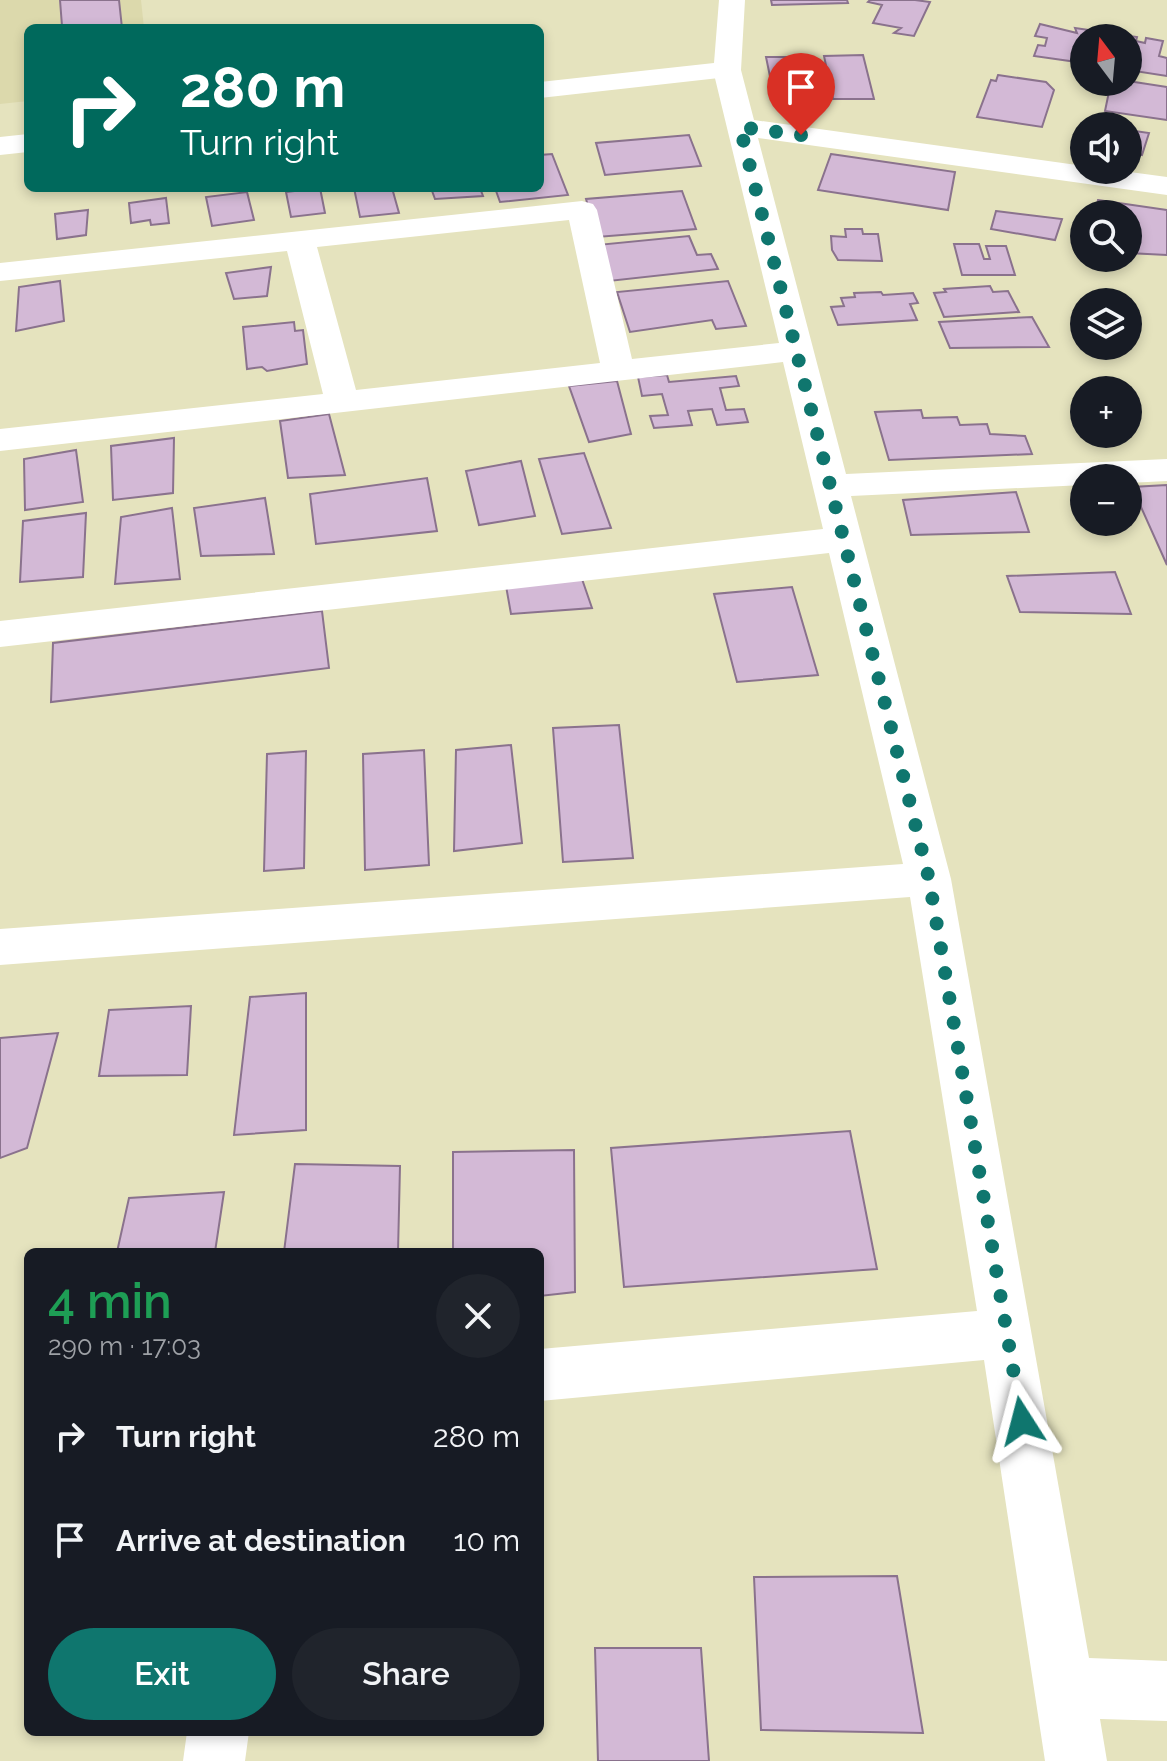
<!DOCTYPE html>
<html lang="en">
<head>
<meta charset="utf-8">
<style>
	body { margin:0; font-family:Raleway,sans-serif; background:#20242c; color:#f1f3f6; height:100vh; display:flex; flex-direction:column; font-size:30px; white-space:nowrap }
	* { box-sizing:border-box; margin:0 }
	p { font-size:26px; color:#9ea1a6 }
	.icon { flex:none; width:44px; height:44px; fill:none; stroke:currentColor; stroke-width:2; stroke-linecap:round; stroke-linejoin:round }
	.map { position:relative; flex:1; overflow:hidden }
	.details { position:absolute; left:24px; top:1248px; width:520px; height:488px; display:flex; flex-direction:column; background:#171b24; border-radius:12px; box-shadow:0 4px 12px #0003 }
	.details>* { flex:none }
	.guide { position:absolute; left:24px; top:24px; width:520px; height:168px; border-radius:12px; box-shadow:0 4px 12px #0003; background:#00695c; color:#fff; overflow:hidden }
	.needle { width:52px; rotate:344deg }
	.controls { position:absolute; left:1070px; top:24px; display:grid; gap:16px }
	.controls a { display:grid; place-items:center; width:72px; height:72px; border-radius:50%; background:#171b24; box-shadow:0 4px 12px #0003; font-size:40px }
	.pin { position:absolute; display:grid; place-items:center; width:68px; height:68px; color:#fff; margin:-82px -34px; border-radius:50% 50% 50% 0; rotate:-45deg; box-shadow:0 0 8px #0007 }
	.pin .icon { rotate:45deg }
	.me { position:absolute; width:88px; margin:-44px; rotate:351deg; stroke-linejoin:round; filter:drop-shadow(0 0 6px #0008) }
	.turn { display:flex; align-items:center; gap:28px; height:168px; padding:0 24px; font-size:36px }
	.turn .icon { width:104px; height:104px; stroke-width:2.5 }
	.turn b { display:block; font-size:56px; line-height:68px }
	.round { display:grid; place-items:center; flex:none; width:84px; height:84px; border-radius:42px; background:#20242c }
	.head { display:flex; align-items:center; justify-content:space-between; height:136px; padding:0 24px }
	h1 { font-size:48px; font-weight:600; line-height:60px; color:#1e9e55 }
	.action { display:flex; gap:16px; margin-top:auto; padding:16px 24px }
	.action a { flex:1; height:92px; border-radius:48px; background:#0f766e; color:#fff; font-size:32px; font-weight:600; line-height:92px; text-align:center }
	.action a+a { background:#20242c; color:#f1f3f6 }
	ul { padding:0; list-style:none }
	li { display:flex; align-items:center; gap:24px; height:104px; padding:0 24px }
	li div { flex:1 }
	li b { display:block; font-size:30px }
	li em { font-style:normal }
	.map>svg:first-child { display:block }
	.built { fill:#dcd9ac }
	.building { fill:#d3b9d6; stroke:#8a728d; stroke-width:2 }
	.lines { fill:none; stroke-linecap:round; stroke-linejoin:round }
	.minor { fill:#fff; fill-rule:evenodd }
	.tertiary { fill:#fff; fill-rule:evenodd }
	.route { stroke:#0f766e; stroke-width:14; stroke-dasharray:0 25.2 }
</style>
</head>
<body>
<div class="map">
<svg width="1167" height="1761" viewBox="0 0 1167 1761">
	<rect width="100%" height="100%" fill="#e5e3be"/>
	<path class="built" d="M 0,0 L 141,0 L 144,28 L 28,28 L 28,101 L 0,104 Z"/>
	<path class="building" d="M 60,0 L 119,0 L 122,28 L 43,28 L 62,26 Z
		M 771,0 L 847,0 L 848,3 L 772,5 Z
		M 870,0 L 915,0 L 930,2 L 914,36 L 894,33 L 901,28 L 873,23 L 882,5 L 868,2 Z
		M 1040,24 L 1077,33 L 1075,28 L 1137,37 L 1136,41 L 1145,43 L 1146,38 L 1163,41 L 1159,56 L 1167,58 L 1167,76 L 1128,70 L 1128,38 L 1084,38 L 1084,63 L 1034,56 L 1038,45 L 1045,46 L 1047,38 L 1035,36 Z
		M 863,55 L 874,99 L 833,99 L 824,56 Z
		M 766,57 L 810,57 L 820,100 L 775,101 Z
		M 998,75 L 1046,82 L 1054,90 L 1042,127 L 977,117 L 991,80 L 996,81 Z
		M 1128,81 L 1167,87 L 1167,120 L 1105,111 L 1111,82 Z
		M 1128,130 L 1149,133 L 1142,155 L 1128,152 Z
		M 689,135 L 701,166 L 605,175 L 596,143 Z
		M 552,154 L 568,195 L 500,202 L 495,188 L 540,188 L 540,155 Z
		M 831,154 L 955,172 L 948,210 L 818,190 Z
		M 320,188 L 325,213 L 291,217 L 286,192 Z
		M 354,188 L 392,188 L 399,213 L 360,217 Z
		M 431,188 L 480,188 L 483,196 L 435,199 Z
		M 682,191 L 696,229 L 597,237 L 586,199 Z
		M 247,192 L 254,220 L 212,226 L 206,197 Z
		M 166,198 L 169,223 L 151,225 L 150,220 L 131,223 L 129,203 Z
		M 1098,200 L 1167,210 L 1167,255 L 1128,253 L 1128,214 L 1095,214 Z
		M 88,210 L 86,235 L 57,239 L 55,214 Z
		M 996,211 L 1062,219 L 1055,240 L 991,229 Z
		M 845,229 L 862,229 L 863,234 L 878,234 L 882,261 L 838,260 L 832,250 L 831,236 L 846,237 Z
		M 689,236 L 697,255 L 711,254 L 718,269 L 609,281 L 597,245 Z
		M 954,244 L 979,244 L 984,259 L 990,259 L 986,246 L 1006,246 L 1015,275 L 962,275 Z
		M 271,267 L 267,296 L 234,299 L 226,273 Z
		M 60,281 L 64,321 L 16,331 L 19,287 Z
		M 728,281 L 746,326 L 716,329 L 712,320 L 630,332 L 617,292 Z
		M 990,286 L 993,292 L 1008,291 L 1019,312 L 944,317 L 934,293 L 946,292 L 944,289 Z
		M 881,292 L 883,295 L 913,293 L 918,303 L 910,304 L 917,320 L 838,325 L 831,307 L 844,306 L 841,298 L 855,297 L 854,293 Z
		M 1032,317 L 1049,347 L 950,348 L 939,322 Z
		M 294,322 L 295,331 L 303,330 L 307,364 L 267,371 L 262,367 L 247,369 L 243,327 Z
		M 667,375 L 669,382 L 736,376 L 739,386 L 720,388 L 726,410 L 744,409 L 748,422 L 717,425 L 712,409 L 688,411 L 692,425 L 654,428 L 650,416 L 668,415 L 662,394 L 642,396 L 638,377 Z
		M 617,381 L 631,434 L 589,442 L 569,386 Z
		M 921,410 L 923,418 L 957,417 L 960,425 L 987,424 L 990,434 L 1025,436 L 1032,454 L 889,460 L 875,412 Z
		M 329,414 L 345,475 L 288,478 L 280,421 Z
		M 174,438 L 173,493 L 113,500 L 111,446 Z
		M 76,450 L 83,502 L 25,510 L 24,459 Z
		M 584,453 L 611,528 L 562,534 L 539,459 Z
		M 521,461 L 535,516 L 479,525 L 466,471 Z
		M 427,478 L 437,531 L 316,544 L 310,494 Z
		M 1167,485 L 1167,565 L 1132,487 Z
		M 1016,492 L 1029,532 L 911,535 L 903,500 Z
		M 265,498 L 274,554 L 201,556 L 194,508 Z
		M 172,508 L 180,579 L 115,584 L 121,517 Z
		M 86,513 L 83,577 L 20,582 L 23,521 Z
		M 1115,572 L 1131,614 L 1020,612 L 1007,576 Z
		M 582,579 L 592,608 L 511,614 L 506,586 Z
		M 792,587 L 818,675 L 737,682 L 714,594 Z
		M 322,611 L 329,668 L 51,702 L 53,643 Z
		M 619,725 L 633,858 L 563,862 L 553,728 Z
		M 511,745 L 522,843 L 454,851 L 456,750 Z
		M 424,750 L 429,865 L 365,870 L 363,754 Z
		M 306,751 L 304,868 L 264,871 L 267,754 Z
		M 306,993 L 306,1130 L 234,1135 L 250,997 Z
		M 191,1006 L 187,1075 L 99,1076 L 109,1010 Z
		M 58,1033 L 27,1148 L 0,1158 L 0,1038 Z
		M 850,1131 L 877,1269 L 624,1287 L 611,1148 Z
		M 574,1150 L 575,1292 L 540,1296 L 540,1252 L 453,1252 L 453,1152 Z
		M 295,1164 L 400,1166 L 398,1252 L 284,1252 Z
		M 224,1192 L 215,1252 L 117,1252 L 129,1198 Z
		M 897,1576 L 923,1733 L 761,1730 L 754,1577 Z
		M 595,1648 L 701,1648 L 709,1761 L 598,1761 Z"/>
	<g class="lines">
		<path class="minor" d="M 727,62 L 737,64 L 741,70 L 754,120 L 1084,166 L 1084,170 L 1115,170 L 1167,177 L 1167,195 L 758,138 L 846,474 L 1167,459 L 1167,481 L 1128,483 L 1128,478 L 1084,478 L 1084,485 L 851,496 L 951,879 L 1089,1658 L 1167,1661 L 1167,1721 L 1100,1719 L 1107,1761 L 1045,1761 L 984,1360 L 540,1401 L 540,1349 L 977,1311 L 910,897 L 0,965 L 0,929 L 903,864 L 829,553 L 0,647 L 0,621 L 823,529 L 783,362 L 0,451 L 0,429 L 323,394 L 287,251 L 0,281 L 0,263 L 582,201 L 593,204 L 597,210 L 632,359 L 779,343 L 713,70 L 717,64 ZM 569,220 L 600,363 L 356,390 L 317,247 Z
			M 187,1732 L 249,1732 L 245,1761 L 183,1761 Z"/>
		<path class="tertiary" d="M 719,0 L 745,0 L 741,70 L 737,76 L 540,98 L 540,82 L 714,63 Z
			M 28,134 L 28,152 L 0,155 L 0,137 Z"/>
	</g>
	<g class="lines">
		<path class="route" d="M 801,135 L 740,127 L 929,879 L 1022,1421"/>
	</g>
</svg>
<div class="controls">
<a><svg class="needle" viewBox="-14 -14 28 28"><path d="M0-13l5 13h-10z" fill="#e53935"/><path d="M0 13l5-13h-10z" fill="#9ea1a6"/></svg></a>
<a><svg class="icon" aria-label="sound" viewBox="0 0 24 24"><path d="M4 9h4l5-4v14l-5-4H4zM17 9q2 3 0 6"/></svg></a>
<a><svg class="icon" aria-label="search" viewBox="0 0 24 24"><circle cx="10" cy="10" r="6"/><path d="M15 15l6 6"/></svg></a>
<a><svg class="icon" aria-label="layers" viewBox="0 0 24 24"><path d="M12 4l9 5-9 5-9-5zM3 14l9 5 9-5"/></svg></a>
<a>+</a>
<a>−</a>
</div>
<div class="pin" style="left:801px;top:135px;background:#d93025"><svg class="icon" aria-label="arrive" viewBox="0 0 24 24"><path d="M6 21V4h12l-3 4 3 4H6"/></svg></div>
<svg class="me" style="left:1022px;top:1421px" viewBox="-20 -20 40 40"><path d="M0-17L14 15 0 8-14 15z" fill="#0f766e" stroke="#fff" stroke-width="4"/></svg>
<div class="guide">
<div class="turn"><svg class="icon" aria-label="right" viewBox="0 0 24 24"><path d="M7 20v-9h11M14 6l5 5-5 5"/></svg><div><b>280 m</b>Turn right</div></div>
</div>
<section class="details">
<div class="head"><div><h1>4 min</h1><p>290 m · 17:03</p></div><a class="round"><svg class="icon" aria-label="close" viewBox="0 0 24 24"><path d="M6 6l12 12M18 6L6 18"/></svg></a></div>
<ul>
<li><svg class="icon" aria-label="right" viewBox="0 0 24 24"><path d="M7 20v-9h11M14 6l5 5-5 5"/></svg><div><b>Turn right</b></div><em>280 m</em></li>
<li><svg class="icon" aria-label="arrive" viewBox="0 0 24 24"><path d="M6 21V4h12l-3 4 3 4H6"/></svg><div><b>Arrive at destination</b></div><em>10 m</em></li>
</ul>
<div class="action"><a>Exit</a><a>Share</a></div>
</section>
</div>
</body>
</html>
